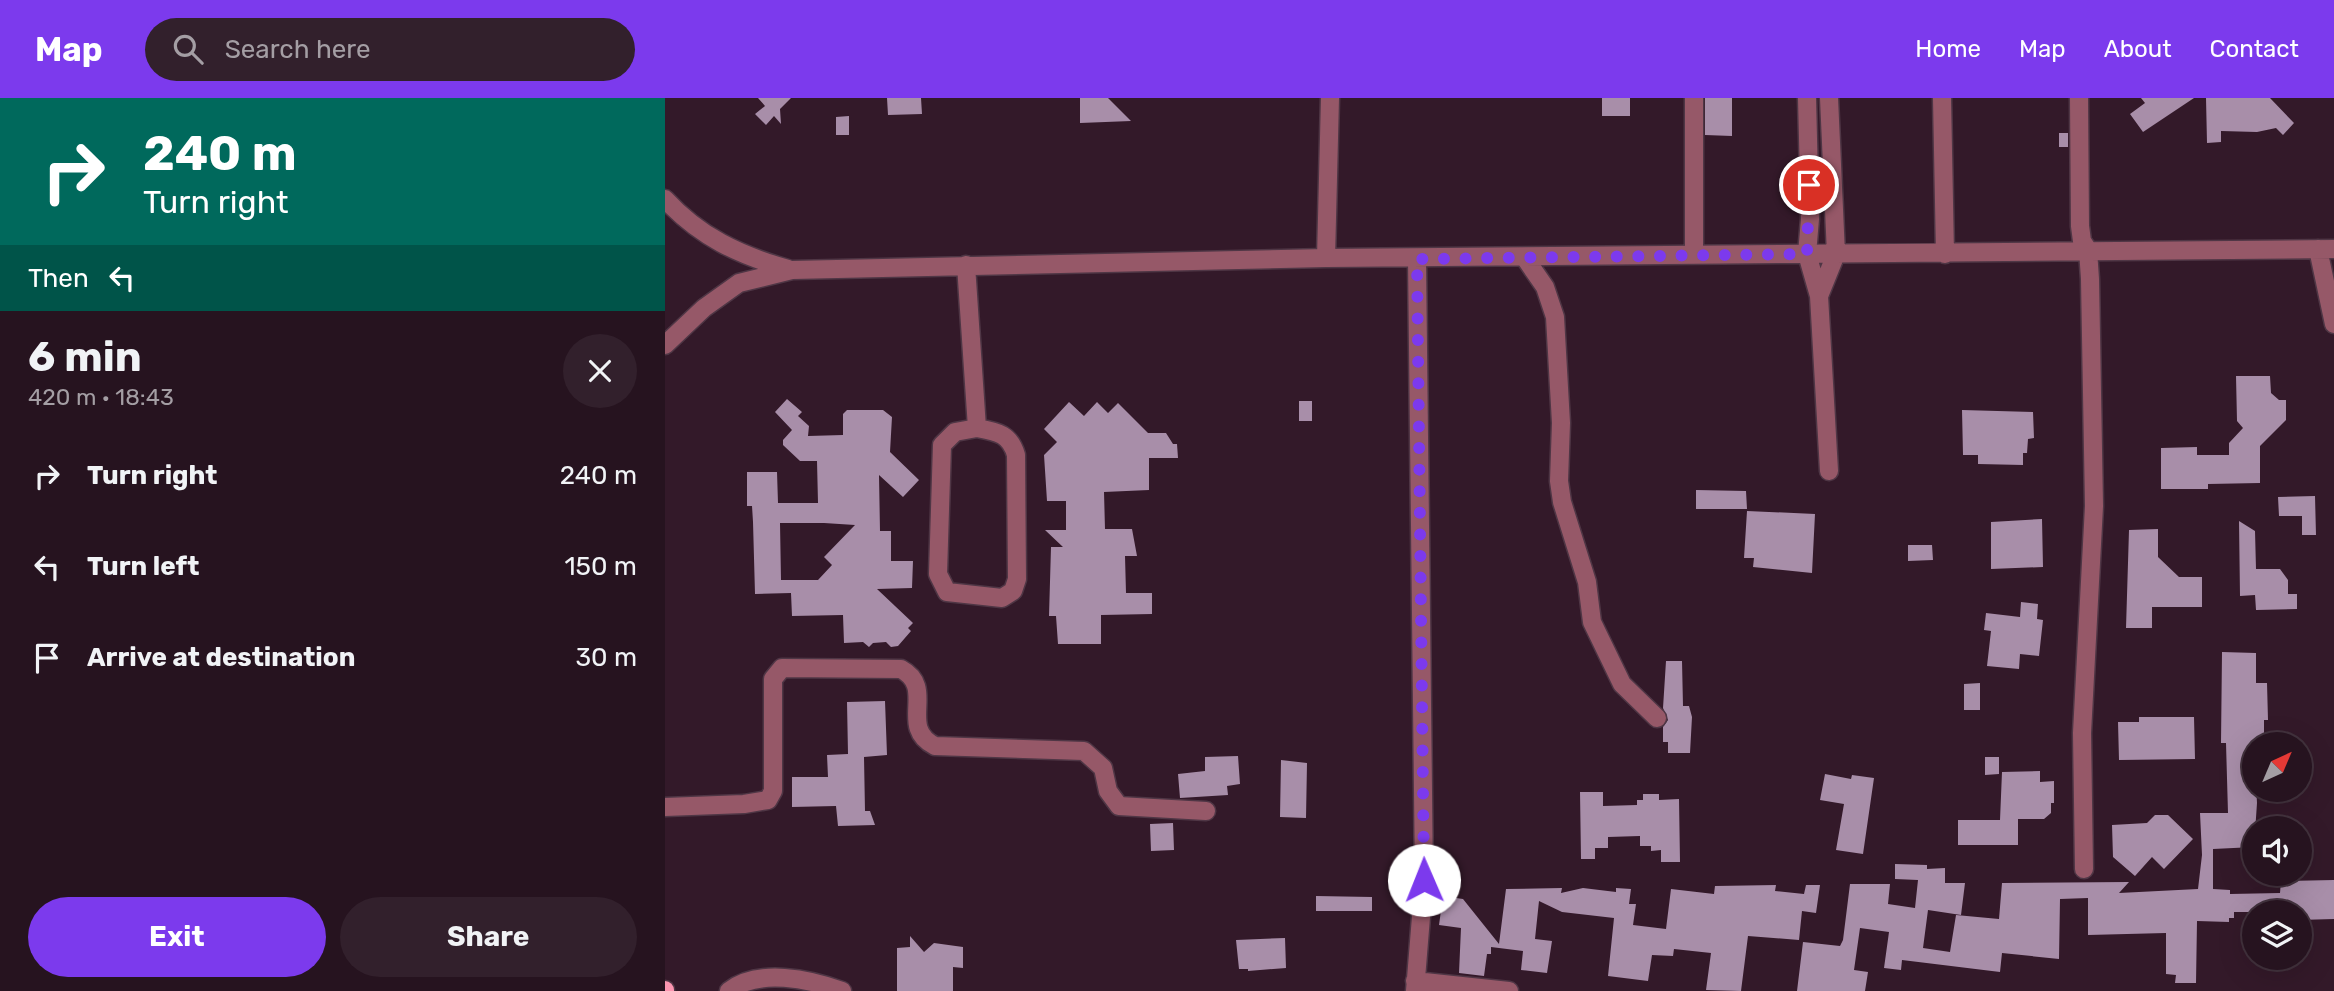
<!DOCTYPE html>
<html lang="en">
<head>
<meta charset="utf-8">
<style>
	body { margin:0; font-family:Rubik,sans-serif; background:#32202c; color:#f1f3f6; height:100vh; display:flex; flex-direction:column; font-size:26px; white-space:nowrap }
	* { box-sizing:border-box; margin:0 }
	p { font-size:23px; color:#a49ea4 }
	.icon { flex:none; width:38px; height:38px; fill:none; stroke:currentColor; stroke-width:2; stroke-linecap:round; stroke-linejoin:round }
	.map { position:relative; flex:1; overflow:hidden }
	.side { display:flex; flex-direction:column; background:#26131f; width:665px }
	.side>* { flex:none }
	.guide { background:#00695c; color:#fff; overflow:hidden }
	.needle { width:46px; rotate:44deg }
	.buttons { position:absolute; left:1577px; top:634px; display:grid; gap:14px }
	.buttons a { display:grid; place-items:center; width:70px; height:70px; border-radius:50%; background:#26131f; box-shadow:0 7px 28px #0002,0 0 0 2px #42323d; font-size:35px }
	.pin { position:absolute; display:grid; place-items:center; width:60px; height:60px; color:#fff; margin:-30px; border:4px solid #fff; border-radius:50%; box-shadow:0 2px 7px #0007 }
	.me { position:absolute; width:77px; margin:-38px; rotate:359deg; stroke-linejoin:round; filter:drop-shadow(0 0 5px #0008) }
	.turn { display:flex; align-items:center; gap:24px; height:147px; padding:0 28px; font-size:32px }
	.turn .icon { width:91px; height:91px; stroke-width:2.5 }
	.turn b { display:block; font-size:49px; line-height:60px }
	.then { display:flex; align-items:center; height:66px; padding:0 28px; background:#0003; gap:14px; font-size:26px }
	.round { display:grid; place-items:center; flex:none; width:74px; height:74px; border-radius:37px; background:#32202c }
	.head { display:flex; align-items:center; justify-content:space-between; height:119px; padding:0 28px }
	h1 { font-size:42px; font-weight:700; line-height:52px }
	.primary-button { display:flex; gap:14px; margin-top:auto; padding:14px 28px }
	.primary-button a { flex:1; height:80px; border-radius:42px; background:#7c3aed; color:#fff; font-size:28px; font-weight:700; line-height:80px; text-align:center }
	.primary-button a+a { background:#32202c; color:#f1f3f6 }
	ul { padding:0; list-style:none }
	li { display:flex; align-items:center; gap:21px; height:91px; padding:0 28px }
	li div { flex:1 }
	li b { display:block; font-size:26px }
	li em { font-style:normal }
	header { display:flex; align-items:center; gap:42px; box-sizing:border-box; height:98px; padding:0 35px; background:#7c3aed; color:#fff }
	header strong { font-size:33px }
	nav { display:flex; gap:38px; margin-inline-start:auto; font-size:24px }
	.search { width:490px; height:63px; background:#32202c; display:flex; align-items:center; gap:18px; box-sizing:border-box; padding:0 24px; border-radius:38px; color:#a49ea4; font-size:26px }
	main { display:flex; flex:1; min-height:0 }
	.map>svg:first-child { display:block }
	.building { fill:#a88ea9; fill-rule:evenodd }
	.lines { fill:none; stroke-linecap:round; stroke-linejoin:round }
	.minor-casing { stroke:#4f3645; stroke-width:21 }
	.major-casing { stroke:#4f3645; stroke-width:21 }
	.minor { stroke:#965868; stroke-width:18 }
	.major { stroke:#fb95b0; stroke-width:18 }
	.route { stroke:#7c3aed; stroke-width:12; stroke-dasharray:0 21.6 }
</style>
</head>
<body>
<header>
<strong>Map</strong>
<div class="search"><svg class="icon" aria-label="search" viewBox="0 0 24 24"><circle cx="10" cy="10" r="6"/><path d="M15 15l6 6"/></svg>Search here</div>
<nav><a>Home</a><a>Map</a><a>About</a><a>Contact</a></nav>
</header>
<main>
<section class="side">
<div class="guide">
<div class="turn"><svg class="icon" aria-label="right" viewBox="0 0 24 24"><path d="M7 20v-9h11M14 6l5 5-5 5"/></svg><div><b>240 m</b>Turn right</div></div>
<div class="then">Then<svg class="icon" aria-label="left" viewBox="0 0 24 24"><path d="M17 20v-9H6M10 6l-5 5 5 5"/></svg></div>
</div>
<div class="head"><div><h1>6 min</h1><p>420 m · 18:43</p></div><a class="round"><svg class="icon" aria-label="close" viewBox="0 0 24 24"><path d="M6 6l12 12M18 6L6 18"/></svg></a></div>
<ul>
<li><svg class="icon" aria-label="right" viewBox="0 0 24 24"><path d="M7 20v-9h11M14 6l5 5-5 5"/></svg><div><b>Turn right</b></div><em>240 m</em></li>
<li><svg class="icon" aria-label="left" viewBox="0 0 24 24"><path d="M17 20v-9H6M10 6l-5 5 5 5"/></svg><div><b>Turn left</b></div><em>150 m</em></li>
<li><svg class="icon" aria-label="arrive" viewBox="0 0 24 24"><path d="M6 21V4h12l-3 4 3 4H6"/></svg><div><b>Arrive at destination</b></div><em>30 m</em></li>
</ul>
<div class="primary-button"><a>Exit</a><a>Share</a></div>
</section>
<div class="map">
<svg width="1669" height="893" viewBox="0 0 1669 893">
	<rect width="100%" height="100%" fill="#331929"/>
	<path class="building" d="M 93,0 L 126,0 L 115,11 L 116,26 L 109,18 L 101,27 L 90,16 L 100,8 Z
		M 222,0 L 256,0 L 257,16 L 223,17 Z
		M 415,0 L 443,0 L 466,23 L 415,25 Z
		M 937,0 L 965,0 L 965,18 L 937,18 Z
		M 1040,0 L 1067,0 L 1067,38 L 1040,37 Z
		M 1476,0 L 1529,0 L 1478,34 L 1465,16 L 1480,5 Z
		M 1541,0 L 1605,0 L 1629,25 L 1618,37 L 1611,30 L 1592,34 L 1556,33 L 1556,44 L 1542,45 Z
		M 184,18 L 184,37 L 171,37 L 171,19 Z
		M 1394,35 L 1403,35 L 1403,49 L 1394,49 Z
		M 1571,278 L 1605,278 L 1606,295 L 1614,302 L 1621,302 L 1621,322 L 1595,348 L 1595,385 L 1543,386 L 1543,391 L 1496,391 L 1496,350 L 1532,349 L 1532,357 L 1564,357 L 1564,345 L 1578,330 L 1572,323 Z
		M 122,301 L 137,314 L 133,318 L 144,328 L 143,338 L 178,337 L 178,316 L 182,312 L 218,312 L 227,319 L 225,354 L 254,382 L 238,399 L 214,377 L 215,433 L 226,433 L 226,463 L 248,463 L 247,490 L 212,491 L 248,525 L 243,530 L 246,533 L 233,548 L 226,549 L 221,544 L 208,545 L 204,549 L 198,544 L 179,545 L 178,517 L 127,518 L 126,495 L 90,496 L 88,424 L 87,408 L 82,408 L 82,374 L 112,374 L 113,405 L 153,405 L 152,363 L 135,363 L 118,347 L 118,342 L 127,332 L 110,314 ZM 115,425 L 159,425 L 190,427 L 159,459 L 167,467 L 153,482 L 116,482 Z
		M 634,303 L 647,303 L 647,323 L 634,323 Z
		M 404,304 L 419,318 L 432,304 L 443,315 L 453,305 L 483,335 L 501,335 L 508,346 L 512,346 L 513,360 L 484,360 L 484,392 L 439,394 L 440,431 L 467,431 L 472,458 L 460,458 L 461,495 L 487,495 L 487,516 L 436,517 L 436,546 L 393,546 L 391,518 L 384,518 L 386,449 L 398,449 L 380,432 L 401,432 L 401,403 L 382,403 L 379,357 L 392,344 L 379,331 Z
		M 1297,312 L 1368,314 L 1369,340 L 1363,341 L 1362,355 L 1358,355 L 1358,367 L 1313,366 L 1313,357 L 1298,357 Z
		M 1031,392 L 1081,393 L 1082,411 L 1031,411 Z
		M 1650,398 L 1651,437 L 1637,437 L 1637,418 L 1614,418 L 1613,399 Z
		M 1082,413 L 1150,416 L 1147,475 L 1088,469 L 1089,460 L 1079,460 Z
		M 1377,421 L 1378,469 L 1326,471 L 1326,424 Z
		M 1574,423 L 1590,433 L 1591,471 L 1615,471 L 1623,482 L 1623,496 L 1632,496 L 1632,511 L 1591,512 L 1590,497 L 1575,498 Z
		M 1493,431 L 1493,459 L 1514,479 L 1537,479 L 1537,509 L 1487,509 L 1487,530 L 1461,530 L 1464,432 Z
		M 1243,447 L 1267,447 L 1268,462 L 1243,463 Z
		M 1356,504 L 1373,506 L 1372,521 L 1378,522 L 1374,558 L 1355,556 L 1354,571 L 1322,568 L 1326,533 L 1319,532 L 1321,515 L 1355,519 Z
		M 1557,554 L 1591,555 L 1591,585 L 1602,585 L 1603,622 L 1599,622 L 1599,644 L 1589,645 L 1592,705 L 1589,749 L 1548,751 L 1548,791 L 1565,792 L 1565,796 L 1615,795 L 1616,783 L 1669,782 L 1669,821 L 1634,822 L 1634,814 L 1569,814 L 1569,820 L 1564,820 L 1564,824 L 1532,823 L 1531,885 L 1510,885 L 1511,877 L 1501,876 L 1501,835 L 1423,837 L 1423,800 L 1395,801 L 1394,861 L 1337,855 L 1335,874 L 1237,862 L 1236,872 L 1219,870 L 1224,834 L 1195,830 L 1189,872 L 1203,874 L 1200,893 L 1132,893 L 1138,844 L 1175,848 L 1178,842 L 1185,786 L 1225,786 L 1223,806 L 1250,810 L 1253,782 L 1230,781 L 1230,766 L 1262,767 L 1262,771 L 1280,770 L 1280,785 L 1300,785 L 1296,817 L 1263,812 L 1258,850 L 1285,854 L 1291,817 L 1334,821 L 1337,785 L 1464,784 L 1454,795 L 1533,791 L 1537,757 L 1535,715 L 1563,715 L 1561,645 L 1556,645 Z
		M 1001,563 L 1017,563 L 1018,608 L 1024,608 L 1027,619 L 1025,655 L 1003,655 L 1003,644 L 998,644 L 998,629 L 1003,622 L 998,610 Z
		M 1315,585 L 1315,612 L 1299,612 L 1299,586 Z
		M 220,603 L 222,657 L 199,659 L 200,713 L 205,713 L 210,727 L 173,728 L 171,708 L 127,709 L 127,679 L 163,679 L 162,657 L 183,656 L 182,604 Z
		M 1474,619 L 1529,619 L 1530,661 L 1454,662 L 1453,624 L 1474,624 Z
		M 573,658 L 575,686 L 562,688 L 563,697 L 515,700 L 513,676 L 540,673 L 540,659 Z
		M 1320,659 L 1334,659 L 1334,676 L 1320,677 Z
		M 616,662 L 642,665 L 641,720 L 615,719 Z
		M 1375,673 L 1375,684 L 1389,683 L 1389,705 L 1386,705 L 1386,715 L 1379,721 L 1353,721 L 1353,747 L 1293,747 L 1293,722 L 1335,722 L 1337,674 Z
		M 1160,676 L 1186,681 L 1187,677 L 1209,680 L 1198,756 L 1171,752 L 1179,706 L 1155,702 Z
		M 915,694 L 938,694 L 938,708 L 972,707 L 972,702 L 978,702 L 978,696 L 994,696 L 994,702 L 1014,701 L 1015,764 L 996,764 L 996,752 L 986,753 L 986,748 L 975,748 L 975,738 L 943,739 L 943,750 L 930,750 L 930,761 L 916,761 Z
		M 1490,717 L 1503,717 L 1528,741 L 1499,771 L 1487,759 L 1470,778 L 1448,759 L 1447,727 L 1482,725 Z
		M 508,725 L 509,752 L 486,753 L 485,726 Z
		M 1111,787 L 1110,793 L 1139,796 L 1141,787 L 1155,787 L 1151,815 L 1137,813 L 1134,842 L 1083,838 L 1076,893 L 1041,892 L 1046,855 L 1009,851 L 1008,858 L 987,857 L 983,883 L 943,878 L 949,820 L 897,814 L 874,803 L 870,841 L 887,843 L 882,875 L 856,872 L 858,853 L 826,849 L 826,856 L 822,856 L 819,878 L 794,875 L 796,830 L 774,827 L 778,798 L 798,801 L 834,846 L 841,791 L 897,790 L 896,795 L 918,790 L 951,794 L 951,790 L 966,791 L 964,806 L 971,806 L 968,827 L 1001,831 L 1006,791 L 1049,796 L 1050,788 Z
		M 651,798 L 707,799 L 707,813 L 651,813 Z
		M 245,838 L 259,854 L 269,845 L 298,849 L 298,870 L 288,869 L 288,893 L 232,893 L 232,850 L 245,849 Z
		M 620,840 L 621,870 L 583,873 L 583,871 L 574,871 L 571,842 Z"/>
	<g class="lines">
		<g class="minor-casing">
			<path id="minor" d="M 1029,0 L 1029,155
				M 1142,0 L 1145,121 L 1142,156 L 1154,198 L 1164,373
				M 1277,0 L 1280,156
				M 1414,0 L 1415,128 L 1417,143 L 1423,152 L 1425,181 L 1429,408 L 1417,635 L 1419,771
				M 0,101 C 35,139 74,157 123,171
				M 1653,151 L 1669,226
				M 661,160 L 665,0
				M 860,160 L 880,189 L 890,219 L 896,325 L 894,383 L 897,404 L 922,484 L 927,524 L 957,586 L 992,620
				M 301,167 L 312,330
				M 1154,198 L 1171,156 L 1164,0
				M 0,247 L 39,210 L 74,185 L 127,172 L 661,160 L 1669,151
				M 312,330 C 333,334 345,336 351,357 L 352,481 L 348,493 L 337,500 L 282,494 L 273,476 L 277,347 L 290,334 Z
				M 0,709 L 79,706 L 103,702 L 108,693 L 108,581 L 117,570 L 236,571 C 272,590 232,629 270,648 L 419,653 L 438,670 L 443,693 L 454,708 L 541,713
				M 750,883 L 844,893
				M 64,893 C 93,870 145,881 177,893
				M 750,893 L 759,782 L 752,161"/>
		</g>
		<g class="major-casing">
			<path id="major" d="M 0,892 L 0,893"/>
		</g>
		<use href="#minor" class="minor"/>
		<use href="#major" class="major"/>
	</g>
	<g class="lines">
		<path class="route" d="M 759,782 L 752,161 L 1142,156 L 1144,87"/>
	</g>
</svg>
<div class="buttons">
<a><svg class="needle" viewBox="-14 -14 28 28"><path d="M0-13l5 13h-10z" fill="#e53935"/><path d="M0 13l5-13h-10z" fill="#a49ea4"/></svg></a>
<a><svg class="icon" aria-label="sound" viewBox="0 0 24 24"><path d="M4 9h4l5-4v14l-5-4H4zM17 9q2 3 0 6"/></svg></a>
<a><svg class="icon" aria-label="layers" viewBox="0 0 24 24"><path d="M12 4l9 5-9 5-9-5zM3 14l9 5 9-5"/></svg></a>
</div>
<div class="pin" style="left:1144px;top:87px;background:#d93025"><svg class="icon" aria-label="arrive" viewBox="0 0 24 24"><path d="M6 21V4h12l-3 4 3 4H6"/></svg></div>
<svg class="me" style="left:759px;top:782px" viewBox="-20 -20 40 40"><circle r="19" fill="#fff"/><path d="M0-13L10 11 0 6-10 11z" fill="#7c3aed"/></svg>
</div>
</main>
</body>
</html>
